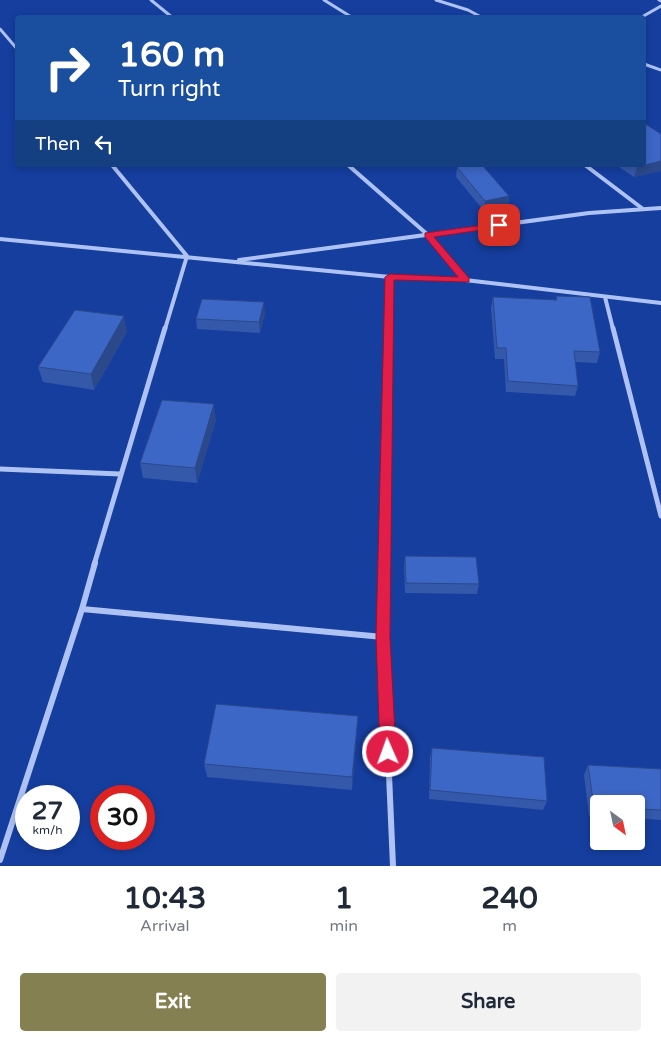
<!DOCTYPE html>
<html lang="en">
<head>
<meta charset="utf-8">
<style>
	body { margin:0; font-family:"Varela Round",sans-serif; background:#f2f2f3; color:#1f2937; height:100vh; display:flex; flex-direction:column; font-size:19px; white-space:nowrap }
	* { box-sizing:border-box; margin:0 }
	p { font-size:16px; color:#747a83 }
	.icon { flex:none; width:28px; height:28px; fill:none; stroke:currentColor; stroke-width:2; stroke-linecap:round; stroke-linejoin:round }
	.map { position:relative; height:866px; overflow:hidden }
	.details { display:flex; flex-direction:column; background:#fff; flex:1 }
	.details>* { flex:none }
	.hud { position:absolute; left:15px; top:15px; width:631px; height:152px; border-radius:5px; box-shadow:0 2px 8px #0003; background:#1a4fa0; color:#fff; overflow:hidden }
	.needle { width:32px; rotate:147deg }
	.tools { position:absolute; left:590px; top:795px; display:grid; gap:10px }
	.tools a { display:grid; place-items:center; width:55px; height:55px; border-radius:5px; background:#fff; box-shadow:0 2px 8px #0003; font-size:25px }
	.speed { position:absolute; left:15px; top:785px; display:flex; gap:10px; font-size:25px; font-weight:700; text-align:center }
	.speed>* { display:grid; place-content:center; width:65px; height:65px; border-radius:50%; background:#fff; box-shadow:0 2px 8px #0003; line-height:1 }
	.speed small { font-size:12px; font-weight:400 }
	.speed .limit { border:8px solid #d22; background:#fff; color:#111 }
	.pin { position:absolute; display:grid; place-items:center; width:42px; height:42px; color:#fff; margin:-21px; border-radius:10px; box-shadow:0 2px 8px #0006 }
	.me { position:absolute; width:55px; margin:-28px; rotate:358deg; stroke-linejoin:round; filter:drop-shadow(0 0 4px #0008) }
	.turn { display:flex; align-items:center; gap:18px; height:105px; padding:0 20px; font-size:22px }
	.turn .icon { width:65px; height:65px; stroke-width:2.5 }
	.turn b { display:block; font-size:35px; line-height:42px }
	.then { display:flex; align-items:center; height:48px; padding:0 20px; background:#0003; gap:10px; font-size:19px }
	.eta { display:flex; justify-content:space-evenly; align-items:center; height:85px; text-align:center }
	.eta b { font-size:30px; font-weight:800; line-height:35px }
	.button { display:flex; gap:10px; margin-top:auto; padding:10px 20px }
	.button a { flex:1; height:58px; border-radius:5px; background:#848051; color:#fff; font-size:20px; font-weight:800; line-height:58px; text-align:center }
	.button a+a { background:#f2f2f3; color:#1f2937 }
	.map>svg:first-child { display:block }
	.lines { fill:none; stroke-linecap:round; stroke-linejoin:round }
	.minor-far3 { stroke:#aec3f4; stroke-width:3 }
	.minor-far2 { stroke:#aec3f4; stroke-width:4 }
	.minor-far1 { stroke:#aec3f4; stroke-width:5 }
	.minor { stroke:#aec3f4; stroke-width:6 }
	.wall { fill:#3459aa }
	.shaded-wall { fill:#2b488b }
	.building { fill:#3d67c6; stroke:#2b488b }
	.route { fill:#e11d48; stroke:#92132f }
</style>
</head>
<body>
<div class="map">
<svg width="661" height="866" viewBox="0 0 661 866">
	<rect width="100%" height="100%" fill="#153e9f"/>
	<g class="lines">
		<path class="minor-far3" d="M 151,0 L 173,18
			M 324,0 L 353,18
			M 436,0 L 468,10 L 483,18
			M 659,0 L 661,1
			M 640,18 L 661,6
			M 0,29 L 18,50
			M 644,64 L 661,70"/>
		<path class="minor-far2" d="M 112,165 L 187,256 L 165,329
			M 348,165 L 428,235 L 465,280
			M 585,165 L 643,209
			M 0,239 L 390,277 L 465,280 L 661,303
			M 239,260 L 589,213 L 661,208
			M 605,297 L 613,329
			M 389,329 L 390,277"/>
		<path class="minor-far1" d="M 613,328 L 661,516
			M 0,469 L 120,474
			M 94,565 L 165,328
			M 384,565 L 389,328"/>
		<path class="minor" d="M 384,563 L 383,637 L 393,866
			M 82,609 L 383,637
			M 0,860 L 82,609 L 95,563"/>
	</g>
	<path class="wall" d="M 661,134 L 661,171 L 634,177 L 616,165 L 644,165 Z
		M 457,167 L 509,196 L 508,207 L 484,211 L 456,177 Z
		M 556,296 L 600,352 L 597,363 L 575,362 L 578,386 L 575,396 L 506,392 L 504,359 L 495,359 L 491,308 L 493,297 L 556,300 Z
		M 265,313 L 260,333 L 197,329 L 196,319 Z
		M 127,332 L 94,390 L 43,382 L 38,367 Z
		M 216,420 L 197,483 L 143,478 L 140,463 Z
		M 405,556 L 479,584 L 477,594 L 405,593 L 404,566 Z
		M 357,730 L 352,790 L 207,777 L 204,764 Z
		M 432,748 L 547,801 L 543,810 L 429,799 L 430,757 Z
		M 588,765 L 661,769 L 661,820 L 636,818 L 636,804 L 599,804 L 599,816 L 589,816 L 584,775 Z"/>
	<path class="shaded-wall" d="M 661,161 L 661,171 L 634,177 L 637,167 Z
		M 509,196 L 508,207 L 484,211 L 485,201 Z
		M 264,302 L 265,313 L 260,333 L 259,322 Z
		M 124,316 L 127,332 L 94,390 L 91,374 Z
		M 214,404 L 216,420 L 197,483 L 195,468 Z
		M 358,716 L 357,730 L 352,790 L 352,777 Z"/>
	<path class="building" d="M 644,123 L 661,134 L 661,161 L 637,167 L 633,165 L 644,165 Z
		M 469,165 L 482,165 L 509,196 L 485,201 L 457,167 Z
		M 556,296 L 590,297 L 600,352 L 574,351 L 578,386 L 508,381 L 506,348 L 497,348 L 493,297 L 557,300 Z
		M 202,299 L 264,302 L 259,322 L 196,319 Z
		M 75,310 L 124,316 L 91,374 L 38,367 Z
		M 162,400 L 214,404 L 195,468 L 140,463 Z
		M 405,556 L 476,557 L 479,584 L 406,583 Z
		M 216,704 L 358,716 L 352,777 L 204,764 Z
		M 432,748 L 544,757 L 547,801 L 430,790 Z
		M 588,765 L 661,769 L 661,810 L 636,809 L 636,804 L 599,804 L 599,807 L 594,807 Z"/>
	<path class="route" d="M 499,223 L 502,223 L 502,227 L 434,237 L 469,278 L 469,282 L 394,280 L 390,637 L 396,752 L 393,757 L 388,759 L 383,757 L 380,752 L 376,637 L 385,277 L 390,274 L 458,277 L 425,237 L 425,233 Z"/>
</svg>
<div class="tools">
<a><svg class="needle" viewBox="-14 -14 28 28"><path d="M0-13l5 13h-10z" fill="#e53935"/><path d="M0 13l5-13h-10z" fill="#747a83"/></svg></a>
</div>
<div class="speed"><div>27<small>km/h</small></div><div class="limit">30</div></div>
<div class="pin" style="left:499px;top:225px;background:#d93025"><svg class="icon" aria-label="arrive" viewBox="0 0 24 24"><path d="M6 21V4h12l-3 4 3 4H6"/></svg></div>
<svg class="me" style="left:388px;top:752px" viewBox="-20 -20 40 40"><circle r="17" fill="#e11d48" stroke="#fff" stroke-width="3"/><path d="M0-11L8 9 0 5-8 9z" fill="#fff"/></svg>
<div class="hud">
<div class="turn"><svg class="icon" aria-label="right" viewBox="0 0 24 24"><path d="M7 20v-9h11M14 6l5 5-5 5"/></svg><div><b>160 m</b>Turn right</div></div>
<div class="then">Then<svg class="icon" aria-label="left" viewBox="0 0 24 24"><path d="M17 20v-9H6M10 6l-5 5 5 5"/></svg></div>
</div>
</div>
<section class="details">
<div class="eta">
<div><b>10:43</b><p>Arrival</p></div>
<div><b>1</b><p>min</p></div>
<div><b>240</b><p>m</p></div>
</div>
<div class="button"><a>Exit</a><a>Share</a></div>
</section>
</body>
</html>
